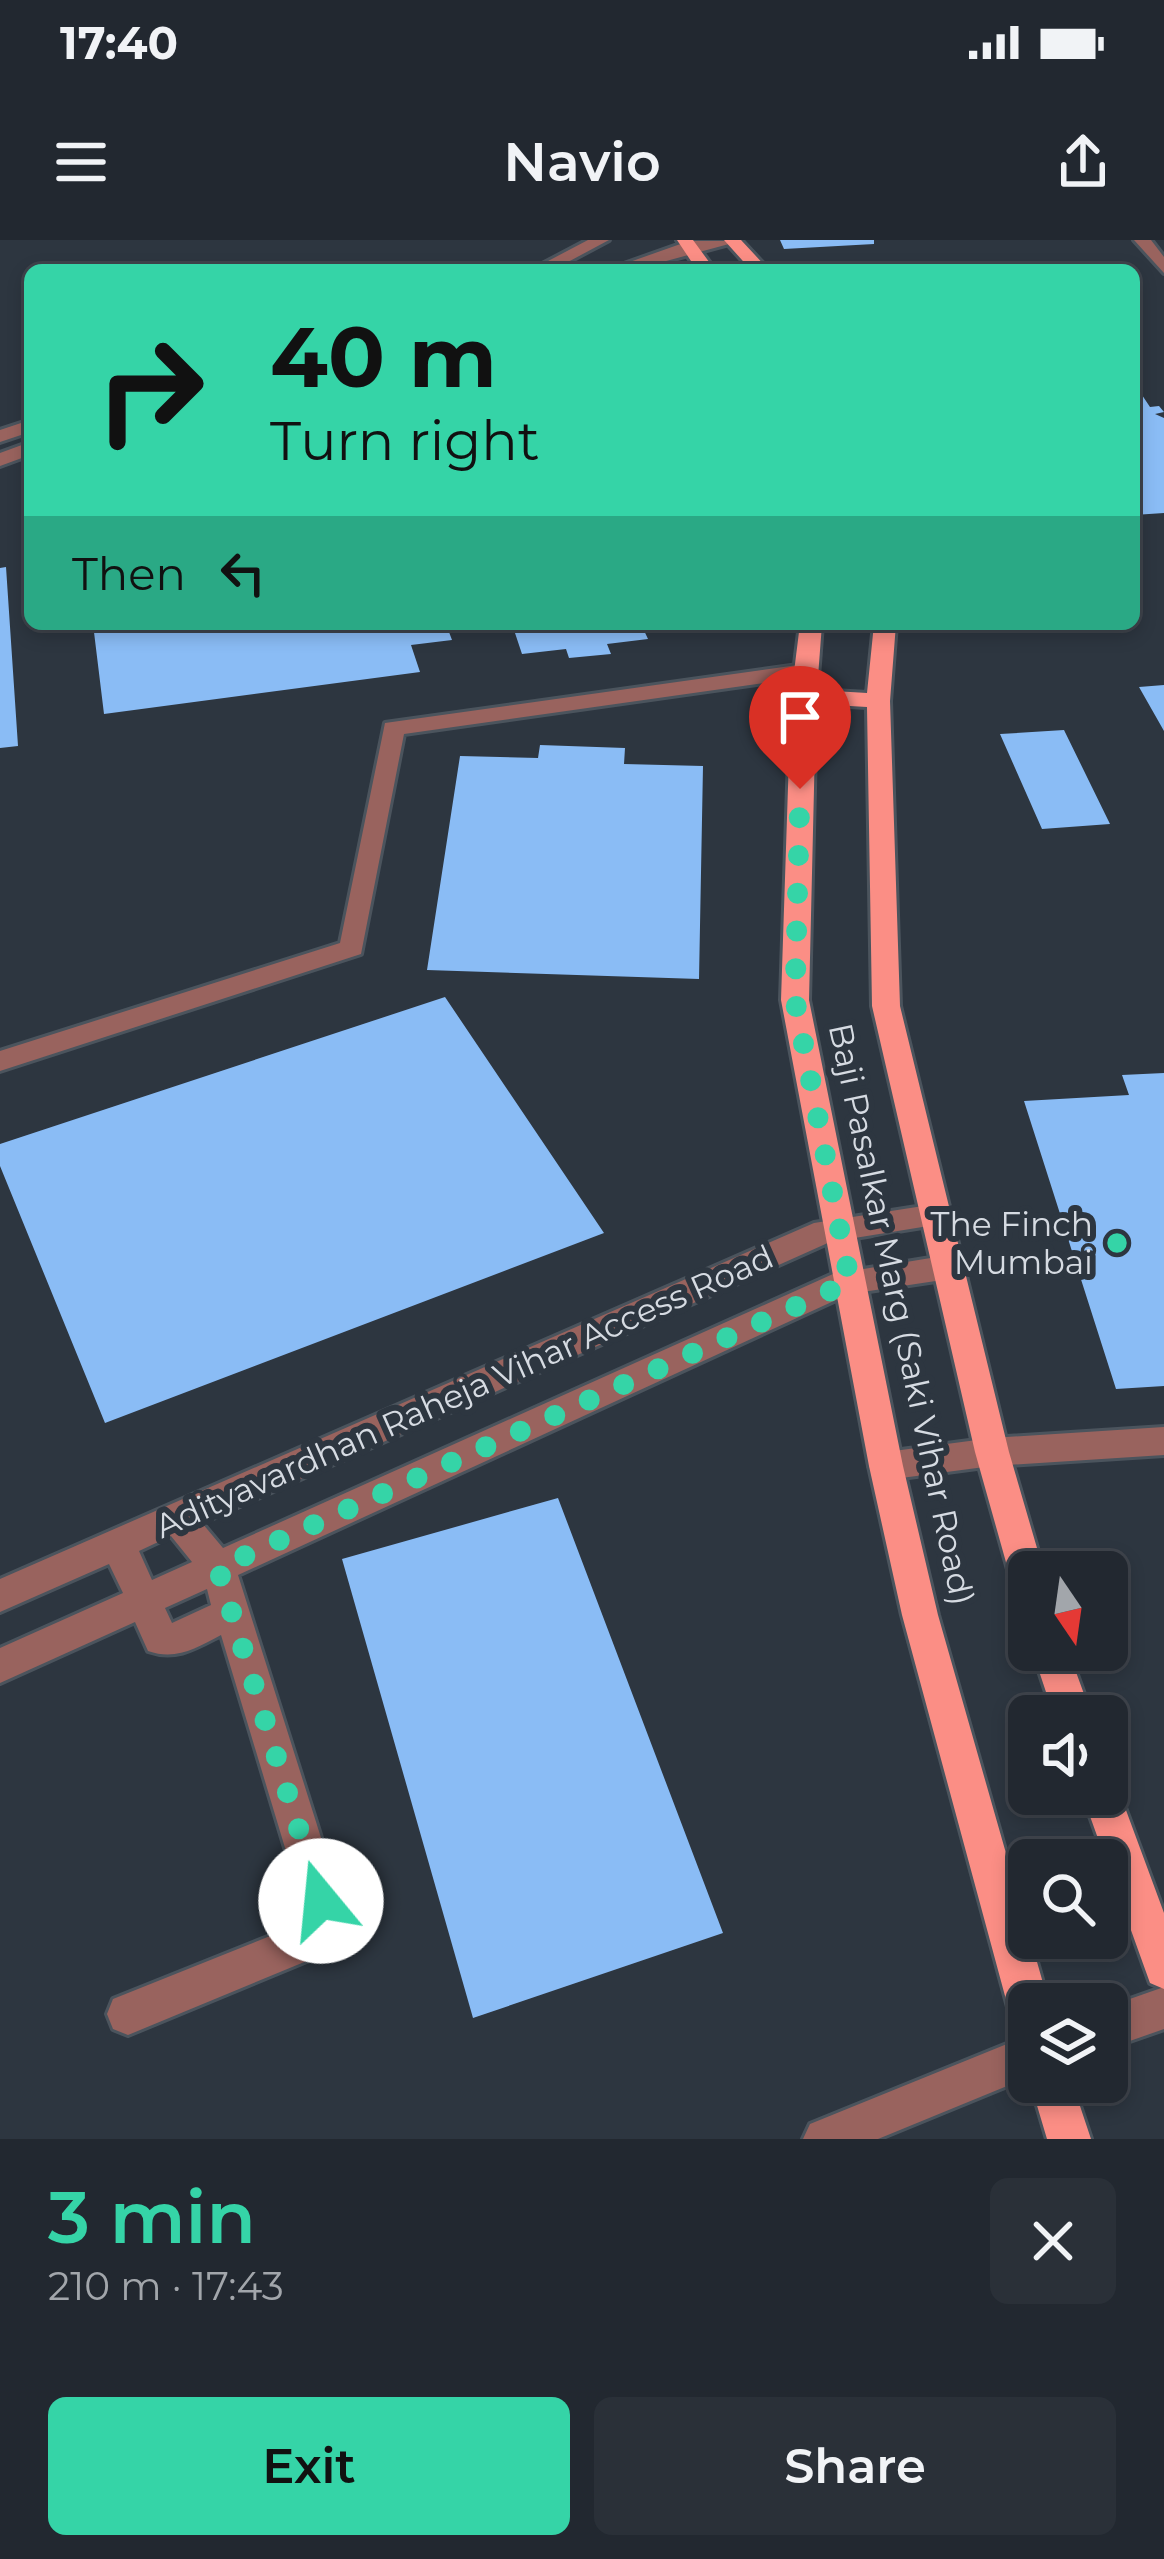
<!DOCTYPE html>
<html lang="en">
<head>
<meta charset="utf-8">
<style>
	body { margin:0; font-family:Montserrat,sans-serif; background:#2a3038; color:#f1f3f6; height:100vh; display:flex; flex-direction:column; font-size:45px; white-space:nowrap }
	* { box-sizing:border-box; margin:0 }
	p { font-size:39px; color:#a2a6ab }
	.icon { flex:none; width:66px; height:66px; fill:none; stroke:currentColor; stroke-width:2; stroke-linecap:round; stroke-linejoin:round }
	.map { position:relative; height:1899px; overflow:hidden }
	.details { display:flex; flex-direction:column; background:#222830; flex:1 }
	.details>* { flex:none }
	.hud { position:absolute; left:24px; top:24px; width:1116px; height:366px; border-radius:18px; box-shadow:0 6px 18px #0003,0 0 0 3px #3f444c; background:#35d4a7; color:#111; overflow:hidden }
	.needle { width:78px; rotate:167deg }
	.buttons { position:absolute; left:1008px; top:1311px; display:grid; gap:24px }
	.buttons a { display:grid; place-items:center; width:120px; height:120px; border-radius:18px; background:#222830; box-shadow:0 6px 18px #0003,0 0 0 3px #3f444c; font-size:60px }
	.pin { position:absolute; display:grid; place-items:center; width:102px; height:102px; color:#fff; margin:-123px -51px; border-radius:50% 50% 50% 0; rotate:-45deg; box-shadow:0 0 12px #0007 }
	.pin .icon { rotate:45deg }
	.me { position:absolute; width:132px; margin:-66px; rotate:343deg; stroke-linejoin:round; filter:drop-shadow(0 0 9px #0008) }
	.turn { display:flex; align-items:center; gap:42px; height:252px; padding:0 48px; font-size:54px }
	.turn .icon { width:156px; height:156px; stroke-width:2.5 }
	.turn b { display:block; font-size:84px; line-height:102px }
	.then { display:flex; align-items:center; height:114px; padding:0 48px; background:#0003; gap:24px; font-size:45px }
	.round { display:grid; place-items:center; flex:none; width:126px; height:126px; border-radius:18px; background:#2a3038 }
	.head { display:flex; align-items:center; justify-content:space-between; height:204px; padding:0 48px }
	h1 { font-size:72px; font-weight:600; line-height:90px; color:#35d4a7 }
	.action { display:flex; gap:24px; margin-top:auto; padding:24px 48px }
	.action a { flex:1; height:138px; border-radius:18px; background:#35d4a7; color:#111; font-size:48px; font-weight:600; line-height:138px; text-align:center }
	.action a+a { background:#2a3038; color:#f1f3f6 }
	.status { display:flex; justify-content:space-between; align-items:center; height:84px; padding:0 60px; background:#222830; direction:ltr }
	.status svg { height:33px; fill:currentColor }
	header { display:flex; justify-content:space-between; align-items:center; height:156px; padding:0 48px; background:#222830; font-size:54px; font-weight:600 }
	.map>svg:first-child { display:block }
	.building { fill:#8abcf5 }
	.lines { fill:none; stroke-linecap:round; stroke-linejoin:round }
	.minor-casing { stroke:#4b545d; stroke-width:6 }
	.major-casing { stroke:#4b545d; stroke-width:6 }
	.minor { fill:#99635e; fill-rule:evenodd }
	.major { fill:#fb8e85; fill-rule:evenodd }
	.route { stroke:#35d4a7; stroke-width:21; stroke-dasharray:0 37.8 }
	.poi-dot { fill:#35d4a7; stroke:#2d3640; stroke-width:4.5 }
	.labels { text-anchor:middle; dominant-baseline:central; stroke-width:12; stroke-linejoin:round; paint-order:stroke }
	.poi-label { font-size:33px; fill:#d6dbe2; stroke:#2d3640; text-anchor:end }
	.street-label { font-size:33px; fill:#d6dbe2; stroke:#2d3640 }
</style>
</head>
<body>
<div class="status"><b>17:40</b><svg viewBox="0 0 49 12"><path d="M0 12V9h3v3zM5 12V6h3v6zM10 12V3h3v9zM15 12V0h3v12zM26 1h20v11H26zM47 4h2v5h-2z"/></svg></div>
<header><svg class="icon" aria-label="menu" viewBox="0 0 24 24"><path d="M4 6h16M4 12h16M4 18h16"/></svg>Navio<svg class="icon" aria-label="share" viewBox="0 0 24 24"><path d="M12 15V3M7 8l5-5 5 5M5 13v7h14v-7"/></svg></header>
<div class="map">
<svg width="1164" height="1899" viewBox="0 0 1164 1899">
	<rect width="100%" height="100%" fill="#2d3640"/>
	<path class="building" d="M 780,0 L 874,0 L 874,4 L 784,9 Z
		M 1142,155 L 1150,167 L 1159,166 L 1164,172 L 1155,174 L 1164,178 L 1164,273 L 1134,275 L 1134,156 Z
		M 6,327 L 18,506 L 0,508 L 0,328 Z
		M 93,384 L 446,384 L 452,400 L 411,405 L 420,432 L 104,474 Z
		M 512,384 L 641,384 L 648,399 L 607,404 L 611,414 L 569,418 L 566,409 L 522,414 Z
		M 1164,445 L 1164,491 L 1139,447 Z
		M 1064,490 L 1110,584 L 1042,589 L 1000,494 Z
		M 540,505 L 625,508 L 624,524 L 703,526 L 699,739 L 427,730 L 460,516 L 538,518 Z
		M 445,757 L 604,993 L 105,1183 L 0,926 L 0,904 Z
		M 1164,833 L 1164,1146 L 1116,1149 L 1024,861 L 1129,855 L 1122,835 Z
		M 558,1258 L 723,1693 L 473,1778 L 342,1319 Z"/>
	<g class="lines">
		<g class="minor-casing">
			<path id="minor" d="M 588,0 L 609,0 L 553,30 L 531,30 Z
				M 1134,0 L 1151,0 L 1164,17 L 1164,33 Z
				M 689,1 L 740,1 L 633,30 L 607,30 Z
				M 30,180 L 30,192 L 0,202 L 0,190 Z
				M 30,202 L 30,215 L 0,226 L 0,213 Z
				M 805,424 L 813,426 L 813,436 L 404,494 L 361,714 L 0,831 L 0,811 L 340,703 L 385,483 Z
				M 936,964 L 947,967 L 951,975 L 947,983 L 830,1002 L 202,1283 L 223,1308 L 833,1034 L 949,1015 L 960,1019 L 965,1027 L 960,1035 L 949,1039 L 849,1054 L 238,1335 L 341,1661 L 326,1713 L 128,1795 L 113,1789 L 107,1774 L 113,1759 L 295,1686 L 301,1661 L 221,1395 C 196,1408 176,1421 148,1411 L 135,1382 L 0,1443 L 0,1408 L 123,1353 L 109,1324 L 0,1372 L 0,1339 L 814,983 ZM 171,1296 L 192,1322 L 152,1340 L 139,1311 ZM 207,1349 L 211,1365 L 172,1383 L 165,1368 Z
				M 1164,1187 L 1164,1215 L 992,1226 L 886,1240 L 874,1236 L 869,1226 L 874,1216 L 886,1212 L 992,1198 Z
				M 1164,1747 L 1164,1789 L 1107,1809 L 1107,1767 Z
				M 1029,1795 L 1029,1837 L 878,1899 L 803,1899 L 810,1884 Z"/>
		</g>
		<g class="major-casing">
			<path id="major" d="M 677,0 L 693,0 L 715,30 L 697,30 Z
				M 724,0 L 741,0 L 769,30 L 751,30 Z
				M 800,384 L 822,384 L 817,450 L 867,453 L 874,384 L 896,384 L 890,461 L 900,766 L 1009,1212 L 1044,1332 L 1029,1332 L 1029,1356 L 1016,1351 L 1011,1340 L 975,1212 L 872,766 L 867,467 L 816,464 L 809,760 L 903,1226 L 938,1375 L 1049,1764 L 1029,1764 L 1029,1788 L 1014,1782 L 1008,1767 L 902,1375 L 869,1226 L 781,760 L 791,456 Z
				M 1032,1410 L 1068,1410 L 1092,1476 L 1054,1476 Z
				M 1107,1538 L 1115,1541 L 1120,1554 L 1164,1673 L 1164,1749 L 1150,1743 L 1082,1554 L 1107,1554 Z
				M 1030,1842 L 1072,1842 L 1091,1899 L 1047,1899 Z"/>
		</g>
		<use href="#minor" class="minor"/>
		<use href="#major" class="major"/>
	</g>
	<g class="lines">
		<path class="route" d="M 321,1661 L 218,1328 L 850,1042 L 795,760 L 800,549"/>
	</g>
	<circle class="poi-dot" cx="1117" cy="1003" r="12"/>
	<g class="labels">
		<g class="poi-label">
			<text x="1093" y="984">The Finch<tspan x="1093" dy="38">Mumbai</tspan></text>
		</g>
		<g class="street-label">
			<text transform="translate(902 1074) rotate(78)">Baji Pasalkar Marg (Saki Vihar Road)</text>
			<text transform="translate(464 1151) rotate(-24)">Adityavardhan Raheja Vihar Access Road</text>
		</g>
	</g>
</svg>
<div class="buttons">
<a><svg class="needle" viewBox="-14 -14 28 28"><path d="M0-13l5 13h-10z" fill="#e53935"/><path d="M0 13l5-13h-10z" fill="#a2a6ab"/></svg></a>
<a><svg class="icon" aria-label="sound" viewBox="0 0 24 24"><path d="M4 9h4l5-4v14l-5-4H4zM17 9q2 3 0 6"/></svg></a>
<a><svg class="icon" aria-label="search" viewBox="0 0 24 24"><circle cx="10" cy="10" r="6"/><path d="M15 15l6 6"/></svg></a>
<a><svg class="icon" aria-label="layers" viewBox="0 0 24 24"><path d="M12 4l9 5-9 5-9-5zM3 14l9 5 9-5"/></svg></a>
</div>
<div class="pin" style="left:800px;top:549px;background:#d93025"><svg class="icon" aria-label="arrive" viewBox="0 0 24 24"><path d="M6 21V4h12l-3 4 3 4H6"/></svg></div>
<svg class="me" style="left:321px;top:1661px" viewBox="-20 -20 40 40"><circle r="19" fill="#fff"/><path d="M0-13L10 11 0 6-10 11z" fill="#35d4a7"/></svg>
<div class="hud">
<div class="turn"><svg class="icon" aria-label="right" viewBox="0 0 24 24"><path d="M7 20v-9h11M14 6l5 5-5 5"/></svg><div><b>40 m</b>Turn right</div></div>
<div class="then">Then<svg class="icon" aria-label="left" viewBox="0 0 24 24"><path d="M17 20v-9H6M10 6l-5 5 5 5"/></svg></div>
</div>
</div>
<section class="details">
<div class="head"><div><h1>3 min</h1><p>210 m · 17:43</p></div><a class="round"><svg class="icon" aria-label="close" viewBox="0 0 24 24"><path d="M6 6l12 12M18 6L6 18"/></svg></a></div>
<div class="action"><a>Exit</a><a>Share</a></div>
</section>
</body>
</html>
